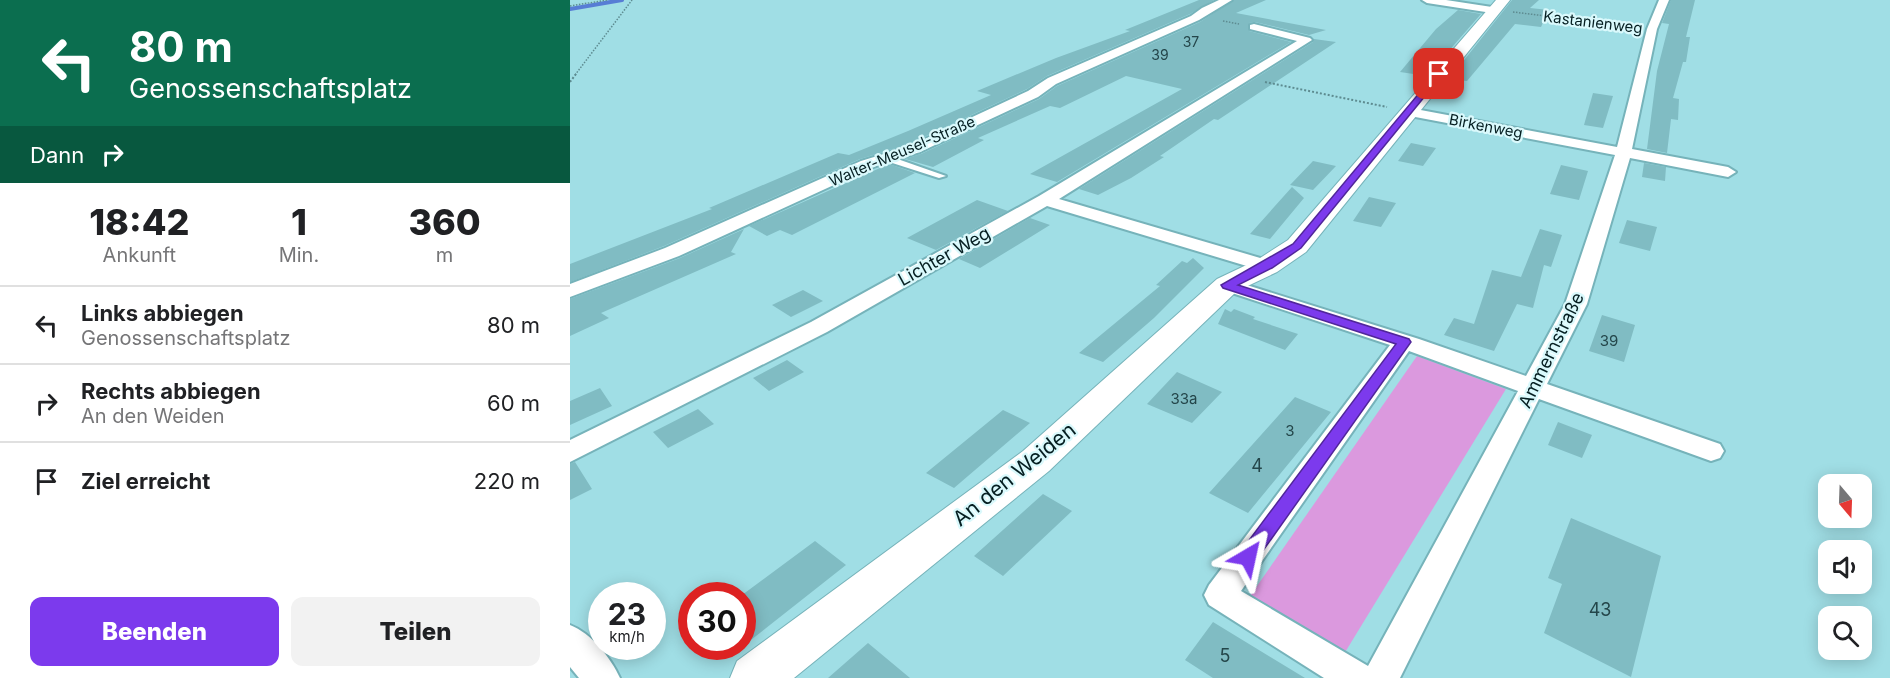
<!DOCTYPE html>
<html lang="de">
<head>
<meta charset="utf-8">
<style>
	body { margin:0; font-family:Inter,sans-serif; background:#f2f2f2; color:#202124; height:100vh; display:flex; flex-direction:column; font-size:22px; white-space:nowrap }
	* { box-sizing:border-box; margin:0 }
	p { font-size:20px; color:#757577 }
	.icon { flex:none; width:33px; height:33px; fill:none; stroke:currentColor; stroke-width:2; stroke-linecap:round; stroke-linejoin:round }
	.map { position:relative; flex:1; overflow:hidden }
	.drawer { display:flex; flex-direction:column; background:#fff; width:570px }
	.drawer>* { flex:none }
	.hud { background:#0b6e4f; color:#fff; overflow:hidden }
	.needle { width:39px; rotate:161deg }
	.controls { position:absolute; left:1248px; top:474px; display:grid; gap:12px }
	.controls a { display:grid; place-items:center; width:54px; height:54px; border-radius:12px; background:#fff; box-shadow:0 3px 15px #0003; font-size:30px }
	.speed { position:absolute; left:18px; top:582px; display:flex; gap:12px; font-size:30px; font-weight:700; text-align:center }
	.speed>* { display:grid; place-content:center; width:78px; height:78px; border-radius:50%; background:#fff; box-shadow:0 3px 15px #0003; line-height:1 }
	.speed small { font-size:15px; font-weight:400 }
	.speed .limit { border:9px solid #d22; background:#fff; color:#111 }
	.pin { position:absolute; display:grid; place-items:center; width:51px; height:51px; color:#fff; margin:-26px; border-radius:12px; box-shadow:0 3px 9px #0006 }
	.me { position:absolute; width:66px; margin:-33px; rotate:36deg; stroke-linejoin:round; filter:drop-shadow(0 0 4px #0008) }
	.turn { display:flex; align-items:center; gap:21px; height:126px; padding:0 30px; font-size:27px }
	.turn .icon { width:78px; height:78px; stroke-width:2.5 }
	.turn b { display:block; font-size:42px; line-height:51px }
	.then { display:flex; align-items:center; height:57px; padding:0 30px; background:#0003; gap:12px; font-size:22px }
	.eta { display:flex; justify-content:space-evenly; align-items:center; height:102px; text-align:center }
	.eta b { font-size:36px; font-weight:800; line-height:42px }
	.button { display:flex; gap:12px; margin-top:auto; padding:12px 30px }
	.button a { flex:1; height:69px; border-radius:12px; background:#7c3aed; color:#fff; font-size:24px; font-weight:800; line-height:69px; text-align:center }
	.button a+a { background:#f2f2f2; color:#202124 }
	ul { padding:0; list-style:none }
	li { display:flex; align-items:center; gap:18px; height:78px; padding:0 30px; border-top:2px solid #e0e0e0 }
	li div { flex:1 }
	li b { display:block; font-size:22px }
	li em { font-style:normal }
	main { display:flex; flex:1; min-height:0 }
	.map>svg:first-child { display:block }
	.green { fill:#db99de }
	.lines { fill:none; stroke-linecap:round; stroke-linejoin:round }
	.stream { stroke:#577dd5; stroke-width:4 }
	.building { fill:#80bcc3 }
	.lane-casing { stroke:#76b3ba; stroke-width:4 }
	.street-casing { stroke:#76b3ba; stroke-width:4 }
	.secondary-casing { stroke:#76b3ba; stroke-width:2 }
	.path-far1 { stroke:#5d8b90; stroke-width:1.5; stroke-dasharray:1.5 1.5; stroke-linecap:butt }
	.path { stroke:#5d8b90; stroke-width:2; stroke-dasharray:2 2; stroke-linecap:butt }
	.lane { fill:#fff; fill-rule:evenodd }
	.street { fill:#fff; fill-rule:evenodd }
	.secondary { fill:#fff; fill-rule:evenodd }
	.route { fill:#7c3aed; stroke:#51269a; stroke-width:1.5 }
	.labels { text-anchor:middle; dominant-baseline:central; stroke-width:4.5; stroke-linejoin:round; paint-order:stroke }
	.far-number-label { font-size:14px; fill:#24464a }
	.far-street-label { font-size:15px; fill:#051e21; stroke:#daf9fc }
	.number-label { font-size:15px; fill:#24464a }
	.street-label { font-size:18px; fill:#051e21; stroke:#daf9fc }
	.near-number-label { font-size:18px; fill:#24464a }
	.near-street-label { font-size:21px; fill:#051e21; stroke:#daf9fc }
</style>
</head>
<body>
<main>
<section class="drawer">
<div class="hud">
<div class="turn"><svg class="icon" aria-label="left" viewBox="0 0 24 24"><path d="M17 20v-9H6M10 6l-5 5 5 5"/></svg><div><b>80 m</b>Genossenschaftsplatz</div></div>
<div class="then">Dann<svg class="icon" aria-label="right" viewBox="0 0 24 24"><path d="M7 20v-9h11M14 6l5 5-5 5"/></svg></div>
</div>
<div class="eta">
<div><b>18:42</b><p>Ankunft</p></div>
<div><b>1</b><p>Min.</p></div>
<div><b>360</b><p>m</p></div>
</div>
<ul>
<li><svg class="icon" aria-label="left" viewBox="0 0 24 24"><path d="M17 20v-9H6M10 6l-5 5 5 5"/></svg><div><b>Links abbiegen</b><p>Genossenschaftsplatz</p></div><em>80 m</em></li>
<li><svg class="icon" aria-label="right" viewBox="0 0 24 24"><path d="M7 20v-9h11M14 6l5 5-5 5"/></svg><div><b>Rechts abbiegen</b><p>An den Weiden</p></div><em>60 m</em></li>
<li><svg class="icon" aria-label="arrive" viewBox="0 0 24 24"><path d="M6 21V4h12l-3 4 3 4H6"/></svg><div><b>Ziel erreicht</b></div><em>220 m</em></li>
</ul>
<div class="button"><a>Beenden</a><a>Teilen</a></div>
</section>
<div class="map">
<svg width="1320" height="678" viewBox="0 0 1320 678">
	<rect width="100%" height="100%" fill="#a0dee5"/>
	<path class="green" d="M 847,356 L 936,389 L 774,654 L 680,596 Z"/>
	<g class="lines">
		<path class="stream" d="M 0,9 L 52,0"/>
	</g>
	<path class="building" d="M 629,0 L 644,0 L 620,14 L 477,76 L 457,89 L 339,144 L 290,159 L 94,246 L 0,282 L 0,264 L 142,209 L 139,208 L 268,153 L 279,155 L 338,131 L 421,95 L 407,91 L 486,58 L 560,31 L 555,30 Z
		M 664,0 L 696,0 L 666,13 L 756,30 L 739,35 L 685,22 L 679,23 L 679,31 L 721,42 L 487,182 L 460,174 L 612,89 L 556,76 L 490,108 L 480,106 L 408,138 L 414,140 L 363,167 L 335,159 L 351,154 L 469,99 L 487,86 L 630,22 Z
		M 942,0 L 969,0 L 960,8 L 979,10 L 971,27 L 945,24 L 897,81 L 879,79 Z
		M 1101,0 L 1125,0 L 1116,37 L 1120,37 L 1116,62 L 1113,62 L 1103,98 L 1109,99 L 1108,120 L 1101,119 L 1097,153 L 1077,149 L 1087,71 L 1099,24 L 1092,23 Z
		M 888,10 L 911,14 L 857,76 L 830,72 L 866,29 Z
		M 744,39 L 766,42 L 648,120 L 644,119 L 590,156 L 594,157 L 561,178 L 528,195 L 509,189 L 743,42 Z
		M 1023,93 L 1043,96 L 1033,128 L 1014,125 Z
		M 841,143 L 866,148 L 853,166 L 828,161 Z
		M 743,161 L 766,166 L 743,190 L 720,185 Z
		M 1074,163 L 1096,167 L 1095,181 L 1072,177 Z
		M 319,164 L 345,173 L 222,235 L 210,230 L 197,236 L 179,226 Z
		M 991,165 L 1018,171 L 1009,200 L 980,194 Z
		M 722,187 L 734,198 L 700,239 L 680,234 Z
		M 799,197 L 826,203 L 811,227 L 783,221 Z
		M 407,200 L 438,211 L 366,250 L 337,238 Z
		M 460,218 L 480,225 L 410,268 L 389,259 Z
		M 1057,220 L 1087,227 L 1080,251 L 1049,243 Z
		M 174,229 L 161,252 L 166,254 L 31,313 L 39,318 L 0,336 L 0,299 L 110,258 Z
		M 970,229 L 992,235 L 981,267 L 974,265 L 963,308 L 947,304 L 924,351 L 874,335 L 884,318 L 904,324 L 922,270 L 951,277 Z
		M 623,258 L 634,268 L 584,318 L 533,362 L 509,353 L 590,286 L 586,285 L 612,261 L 617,263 Z
		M 233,290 L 253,301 L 221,317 L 202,305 Z
		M 655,309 L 661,312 L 664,309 L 685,317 L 683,319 L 728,334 L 715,350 L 648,324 Z
		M 1032,315 L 1065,325 L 1054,362 L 1019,351 Z
		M 217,360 L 234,372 L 199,391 L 183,378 Z
		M 607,372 L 652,392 L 622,423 L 577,404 Z
		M 30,388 L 42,406 L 0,425 L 0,401 Z
		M 725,397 L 761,412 L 678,513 L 639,493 Z
		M 128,409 L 144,424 L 98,448 L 83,432 Z
		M 433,410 L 460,423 L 384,488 L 356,473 Z
		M 988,422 L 1022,435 L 1012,458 L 978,445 Z
		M 5,462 L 22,489 L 0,500 L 0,464 Z
		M 473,494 L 502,511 L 433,576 L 404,556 Z
		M 1001,518 L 1091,556 L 1061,677 L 974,633 L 992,584 L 978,578 Z
		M 245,541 L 276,565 L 172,647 L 172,595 Z
		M 643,622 L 735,678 L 643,678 L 615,660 Z
		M 298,643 L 340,678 L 258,678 Z"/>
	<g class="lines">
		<g class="lane-casing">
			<path id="lane" d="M 313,156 L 319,156 L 376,176 L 369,178 L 313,160 Z"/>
		</g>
		<g class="street-casing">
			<path id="street" d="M 649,0 L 662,0 L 629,20 L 486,84 L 468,97 L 350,152 L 303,167 L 109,256 L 0,297 L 0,284 L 95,248 L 291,161 L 340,146 L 458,91 L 478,78 L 621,16 L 632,8 Z
				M 852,0 L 876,0 L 922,7 L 927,10 L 922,13 L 857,3 Z
				M 1089,0 L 1099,0 L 1087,29 L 1062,149 L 1158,167 L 1166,172 L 1158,177 L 1060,158 L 1017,304 L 977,384 L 1150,444 L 1154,451 L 1150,458 L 1141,461 L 969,399 L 830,678 L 754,678 L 639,605 L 634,595 L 639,585 L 820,345 L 650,289 L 647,285 L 650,281 L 664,281 L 849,339 L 956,376 L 995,304 L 1045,155 L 840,116 L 833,112 L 840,108 L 1047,147 L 1077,29 ZM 839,351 L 948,391 L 798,666 L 671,591 Z
				M 684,24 L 740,38 L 742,40 L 489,199 L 704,262 L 707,266 L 704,270 L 690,270 L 477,206 L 257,332 L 0,462 L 0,440 L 241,322 L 469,196 L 727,41 L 680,29 L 680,25 Z
				M 0,625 C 21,633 41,658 50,678 L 9,678 L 0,667 Z"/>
		</g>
		<g class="secondary-casing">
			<path id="secondary" d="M 926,0 L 940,0 L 736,252 L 707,272 L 667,291 L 479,471 L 224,678 L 160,678 L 167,661 L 453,451 L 647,279 L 687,260 L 718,240 Z"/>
		</g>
		<path class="path-far1" d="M 0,6 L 37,0
			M 943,12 L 1067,27
			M 653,21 L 669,24
			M 5,75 L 62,0"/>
		<path class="path" d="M 0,82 L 6,74
			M 695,82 L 817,107"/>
		<use href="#lane" class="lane"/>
		<use href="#street" class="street"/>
		<use href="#secondary" class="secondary"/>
	</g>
	<path class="route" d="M 866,73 L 873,74 L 731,248 L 702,268 L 668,285 L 839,339 L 841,342 L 685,562 L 678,565 L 671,562 L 669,557 L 671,551 L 826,344 L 653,288 L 651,285 L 723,244 Z"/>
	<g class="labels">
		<g class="far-number-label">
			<text x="621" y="41">37</text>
			<text x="590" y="54">39</text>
		</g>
		<g class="far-street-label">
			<text transform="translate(1023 22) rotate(7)">Kastanienweg</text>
			<text transform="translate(916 126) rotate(11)">Birkenweg</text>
			<text transform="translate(332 151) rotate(-23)">Walter-Meusel-Straße</text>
		</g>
		<g class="number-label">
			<text x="1039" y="340">39</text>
			<text x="614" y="398">33a</text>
			<text x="720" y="430">3</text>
		</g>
		<g class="street-label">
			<text transform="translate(374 256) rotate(-29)">Lichter Weg</text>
			<text transform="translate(981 350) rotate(-64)">Ammernstraße</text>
		</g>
		<g class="near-number-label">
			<text x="687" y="465">4</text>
			<text x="1030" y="609">43</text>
			<text x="655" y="655">5</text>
		</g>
		<g class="near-street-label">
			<text transform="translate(444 474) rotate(-39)">An den Weiden</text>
		</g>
	</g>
</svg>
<div class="controls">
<a><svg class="needle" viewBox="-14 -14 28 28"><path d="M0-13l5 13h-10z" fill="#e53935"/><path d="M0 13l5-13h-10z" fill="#757577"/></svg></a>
<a><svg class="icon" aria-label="sound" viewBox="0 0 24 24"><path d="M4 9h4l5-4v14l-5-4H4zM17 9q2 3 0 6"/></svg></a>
<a><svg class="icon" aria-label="search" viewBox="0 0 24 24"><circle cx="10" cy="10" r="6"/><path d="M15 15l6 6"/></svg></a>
</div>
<div class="speed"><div>23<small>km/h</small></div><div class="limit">30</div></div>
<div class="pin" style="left:869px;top:74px;background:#d93025"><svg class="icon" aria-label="arrive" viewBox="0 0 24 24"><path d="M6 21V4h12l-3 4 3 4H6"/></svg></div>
<svg class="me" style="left:678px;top:557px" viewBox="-20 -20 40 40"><path d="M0-17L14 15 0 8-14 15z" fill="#7c3aed" stroke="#fff" stroke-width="4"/></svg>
</div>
</main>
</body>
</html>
